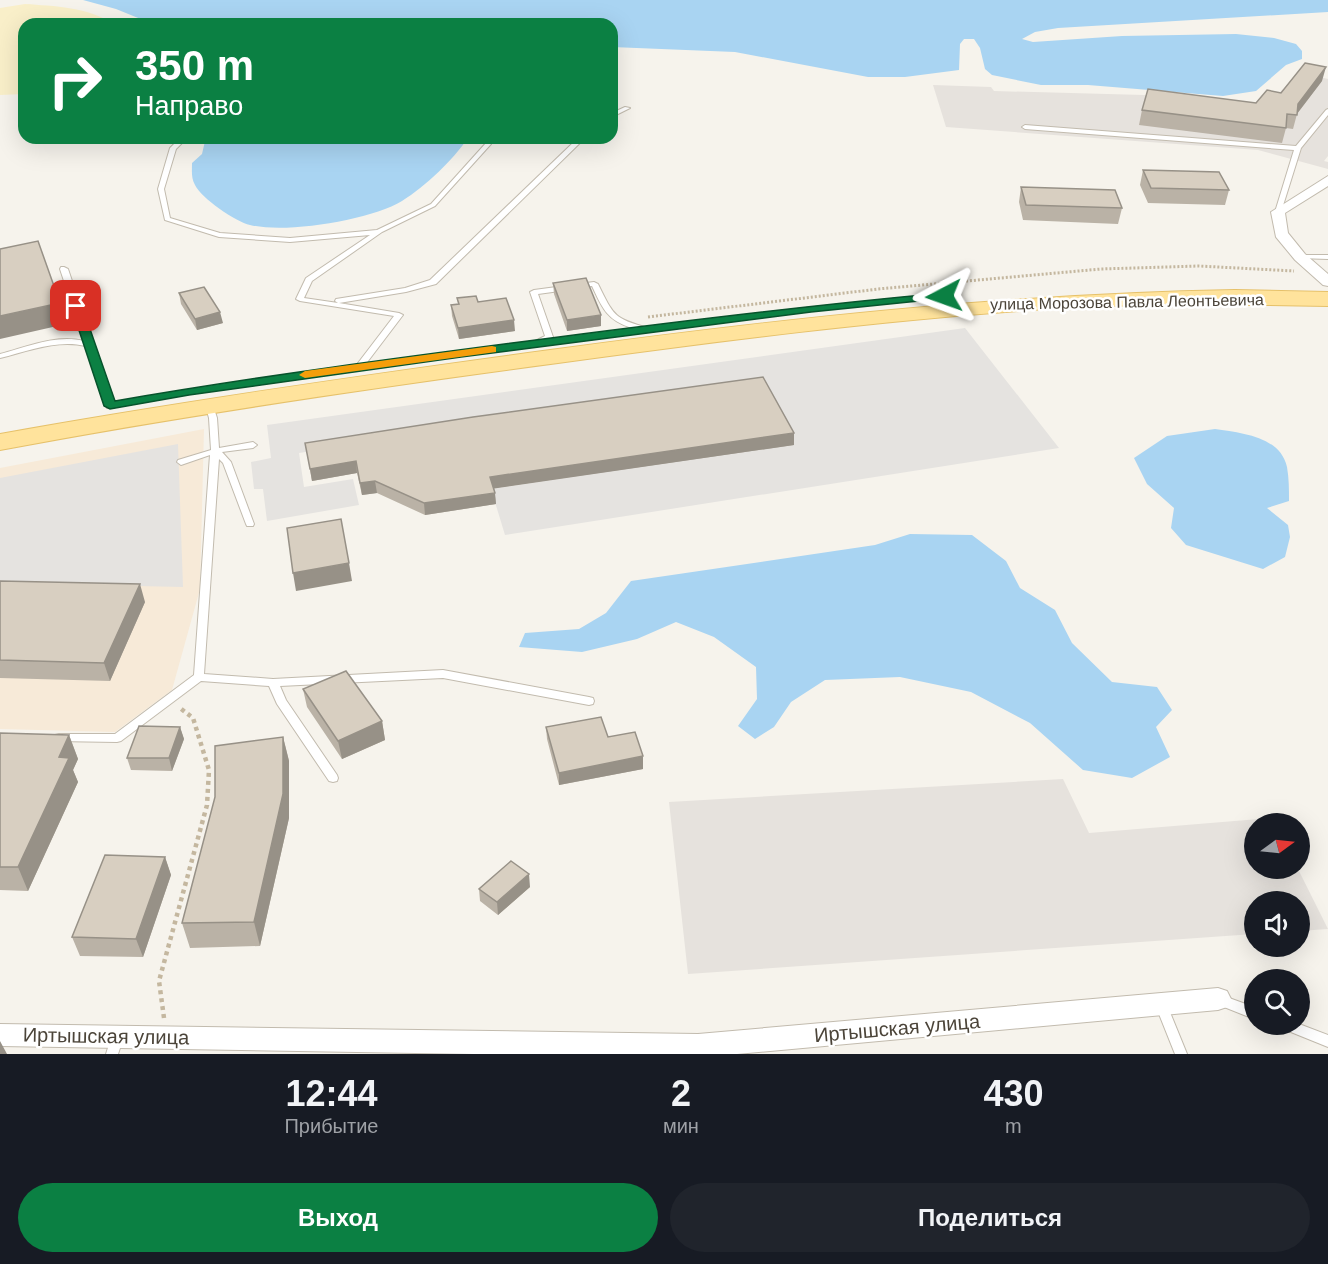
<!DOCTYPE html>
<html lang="ru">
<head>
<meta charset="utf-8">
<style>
	body { margin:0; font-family:Arial,sans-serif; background:#20242c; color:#f1f3f6; height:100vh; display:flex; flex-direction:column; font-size:22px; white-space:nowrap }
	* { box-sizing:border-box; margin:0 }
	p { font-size:20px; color:#9ea1a6 }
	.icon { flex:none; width:33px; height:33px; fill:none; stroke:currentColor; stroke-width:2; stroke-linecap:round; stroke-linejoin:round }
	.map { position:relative; height:1054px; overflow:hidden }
	.drawer { display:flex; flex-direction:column; background:#171b24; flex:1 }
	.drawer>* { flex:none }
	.guide { position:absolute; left:18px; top:18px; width:600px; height:126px; border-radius:18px; box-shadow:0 6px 24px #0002; background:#0b8043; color:#fff; overflow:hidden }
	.needle { width:39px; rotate:75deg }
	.buttons { position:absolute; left:1244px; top:813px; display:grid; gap:12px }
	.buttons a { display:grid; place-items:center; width:66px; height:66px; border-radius:50%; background:#171b24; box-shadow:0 6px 24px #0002; font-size:30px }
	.pin { position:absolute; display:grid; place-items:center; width:51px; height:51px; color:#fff; margin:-26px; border-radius:12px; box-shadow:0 3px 9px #0006 }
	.me { position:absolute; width:66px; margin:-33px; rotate:266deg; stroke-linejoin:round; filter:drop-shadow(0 0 4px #0008) }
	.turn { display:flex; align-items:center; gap:21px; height:126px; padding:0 18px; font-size:27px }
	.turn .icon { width:78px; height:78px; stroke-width:2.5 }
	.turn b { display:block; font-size:42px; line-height:51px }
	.eta { display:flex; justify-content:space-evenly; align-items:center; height:102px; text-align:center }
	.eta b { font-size:36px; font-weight:800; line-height:42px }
	.action { display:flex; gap:12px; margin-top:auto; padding:12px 18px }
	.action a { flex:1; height:69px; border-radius:36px; background:#0b8043; color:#fff; font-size:24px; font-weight:800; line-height:69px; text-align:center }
	.action a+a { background:#20242c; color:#f1f3f6 }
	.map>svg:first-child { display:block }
	.commercial { fill:#f7ead8 }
	.industrial { fill:#e6e2dd }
	.sand { fill:#f9efc9 }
	.parking { fill:#e5e3e0 }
	.water { fill:#a9d4f2 }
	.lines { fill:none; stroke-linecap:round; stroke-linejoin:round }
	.lane-casing { stroke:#c2bbae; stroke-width:2 }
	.street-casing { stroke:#c2bbae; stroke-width:2 }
	.primary-casing { stroke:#e6c16a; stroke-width:2 }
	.path-far1 { stroke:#c4b79f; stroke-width:3; stroke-dasharray:2 2; stroke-linecap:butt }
	.path { stroke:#c4b79f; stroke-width:4.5; stroke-dasharray:4 4; stroke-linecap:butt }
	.lane { fill:#fff; fill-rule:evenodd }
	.street { fill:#fff; fill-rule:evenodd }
	.primary { fill:#ffe39c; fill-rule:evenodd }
	.wall { fill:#bab2a6 }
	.shaded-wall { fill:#979187 }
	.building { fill:#d8cfc1; stroke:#979187; stroke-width:1.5 }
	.route { fill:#0b8043; stroke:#07532c; stroke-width:1.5 }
	.slow { fill:#f59e0b }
	.labels { text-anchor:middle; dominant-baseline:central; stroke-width:5; stroke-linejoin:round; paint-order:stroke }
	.street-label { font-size:16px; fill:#4b4439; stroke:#fff }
	.near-street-label { font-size:20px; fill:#4b4439; stroke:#fff }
</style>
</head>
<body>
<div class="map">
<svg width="1328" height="1054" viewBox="0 0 1328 1054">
	<rect width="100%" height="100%" fill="#f6f3ec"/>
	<path class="commercial" d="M 204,429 L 200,589 L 172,690 L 115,732 L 0,729 L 0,468 Z"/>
	<path class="industrial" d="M 1308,74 L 1328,79 L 1328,156 L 1324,161 L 1328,162 L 1328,169 L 1258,150 L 946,127 L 933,85 L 991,87 L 994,91 L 1144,95 L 1265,107 L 1287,85 L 1296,86 Z
		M 1063,779 L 1089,833 L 1271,818 L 1274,823 L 1254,824 L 1254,868 L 1298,869 L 1328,929 L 1299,931 L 1299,902 L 1254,902 L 1254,934 L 688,974 L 669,802 Z"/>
	<path class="sand" d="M 25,4 C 54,6 89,7 113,24 L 24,24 L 24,94 L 0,95 L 0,8 Z"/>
	<path class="parking" d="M 965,328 L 1059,448 L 505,535 L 491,489 L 793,444 L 413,435 L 299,453 L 304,487 L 353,479 L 359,505 L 267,521 L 263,489 L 254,489 L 251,462 L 271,458 L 267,425 Z
		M 178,444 L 183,587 L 0,583 L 0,478 Z"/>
	<path class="water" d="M 83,0 L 1328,0 L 1328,12 L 1058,28 L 1035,32 L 1022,39 L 1033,42 L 1122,36 L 1236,34 L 1274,38 L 1296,44 L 1302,51 L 1302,59 L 1286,65 L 1256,91 L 1223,96 L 1088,85 L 1041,85 L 992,75 L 985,69 L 980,48 L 974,39 L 964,39 L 960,44 L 959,70 L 905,77 L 868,77 L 735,52 L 612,47 L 612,24 L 153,24 L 116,9 Z
		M 209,138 L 468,138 C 452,161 426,186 402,201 C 371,220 286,234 250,225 C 236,222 201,198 195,185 C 191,178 192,171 192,163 L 202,154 L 205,141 Z
		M 1215,429 C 1241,433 1280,436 1287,467 C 1289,478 1289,490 1289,501 L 1267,508 L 1288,525 L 1290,537 L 1285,557 L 1263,569 L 1186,545 L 1171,528 L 1174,508 L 1147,484 L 1134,458 L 1167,436 Z
		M 910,534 L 972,535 L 1006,561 L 1020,588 L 1055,610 L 1072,643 L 1112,682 L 1157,687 L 1172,710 L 1156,727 L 1170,757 L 1132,778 L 1083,770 L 1030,723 L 971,692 L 900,677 L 825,680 L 791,702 L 774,727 L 755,739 L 738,726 L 757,699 L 756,667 L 714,637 L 676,622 L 637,639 L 582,652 L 519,647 L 525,633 L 579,629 L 606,613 L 631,581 L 875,545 Z"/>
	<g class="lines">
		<g class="lane-casing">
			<path id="lane" d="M 625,107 L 630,108 L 612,117 L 612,113 Z
				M 1328,109 L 1328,115 L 1301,148 L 1281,212 L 1278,214 L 1275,212 L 1294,150 L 1025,129 L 1022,127 L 1025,125 L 1296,146 L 1326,110 Z
				M 180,138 L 187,138 L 176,149 L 164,189 L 170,218 L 220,233 L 290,238 L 377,230 L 431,204 L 486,143 L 486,138 L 492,138 L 491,144 L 435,206 L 382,232 L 312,281 L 304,298 L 338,303 L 335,301 L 336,299 L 405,288 L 430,280 L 578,138 L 585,138 L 436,284 L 406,292 L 339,303 L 399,313 L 403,315 L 362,369 L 359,369 L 355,367 L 394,316 L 300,301 L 296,299 L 306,278 L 370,235 L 290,242 L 219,237 L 165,220 L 158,189 L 170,148 Z
				M 1300,255 L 1328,255 L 1328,259 L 1298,258 L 1298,256 Z
				M 61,267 L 64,267 L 68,269 L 114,406 L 113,408 L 107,408 L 106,406 L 86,346 C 57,339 28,351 0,358 L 0,354 C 27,347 56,334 84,341 L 60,269 Z
				M 594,282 L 598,284 C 614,316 613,318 648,328 L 648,332 C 641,332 635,330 629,327 C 606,319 602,307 592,286 L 578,288 L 574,286 L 578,284 Z
				M 564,286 L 567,286 L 567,290 L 538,294 L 553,337 L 541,345 L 535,345 L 535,341 L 545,336 L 530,292 L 534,290 Z
				M 206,402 L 212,402 L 217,418 L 219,448 L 253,442 L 257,445 L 253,448 L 222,452 L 231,462 L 254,524 L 253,526 L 247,526 L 246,524 L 223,463 L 219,459 L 204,674 L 273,679 L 443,670 L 589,697 L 593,698 L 594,701 L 593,704 L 589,705 L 443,678 L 280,686 L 286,700 L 337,775 L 338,778 L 337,781 L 333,782 L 329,781 L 277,704 L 269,686 L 201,681 L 121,741 L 117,742 L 55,741 L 54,738 L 55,735 L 59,734 L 115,734 L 194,675 L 210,455 L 181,465 L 177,462 L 178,460 L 211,450 L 209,418 L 205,404 Z
				M 1218,994 L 1254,1007 L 1254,1019 L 1214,1003 L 1212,999 L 1214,995 Z
				M 1161,998 L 1165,1000 L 1187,1054 L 1175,1054 L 1155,1004 L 1157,1000 Z
				M 1279,1024 L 1299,1024 L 1328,1035 L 1328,1047 L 1281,1028 Z
				M 118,1030 L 123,1032 L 124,1036 L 118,1054 L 106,1054 L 113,1032 Z"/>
		</g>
		<g class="street-casing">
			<path id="street" d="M 1328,176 L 1328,186 L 1285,213 L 1288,233 L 1305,254 L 1328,274 L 1328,286 L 1323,285 L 1295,260 L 1276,237 L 1271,212 Z
				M 1218,988 L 1227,991 L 1231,999 L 1227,1007 L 1218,1010 L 737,1054 L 474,1054 L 0,1046 L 0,1024 L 698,1034 Z"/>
		</g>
		<g class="primary-casing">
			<path id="primary" d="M 1235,290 L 1328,292 L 1328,306 C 1234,304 1140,303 1046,309 C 882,320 720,341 558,363 C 371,388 185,415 0,450 L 0,434 C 183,401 366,375 550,350 C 779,319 1003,294 1235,290 Z"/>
		</g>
		<path class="path-far1" d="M 648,317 L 878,289 L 1101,269 L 1199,266 L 1294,271"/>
		<path class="path" d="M 164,1018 L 159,981 L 207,805 L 209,770 L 193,718 L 180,708"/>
		<use href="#lane" class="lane"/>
		<use href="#street" class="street"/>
		<use href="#primary" class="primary"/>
	</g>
	<path class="wall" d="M 1322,81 L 1297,114 L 1293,129 L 1286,128 L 1282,143 L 1139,125 L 1142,110 L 1256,103 Z
		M 1143,170 L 1229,190 L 1225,205 L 1148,203 L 1140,185 Z
		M 1021,187 L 1122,208 L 1118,224 L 1023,220 L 1019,202 Z
		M 553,283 L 601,326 L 567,331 L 554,294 Z
		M 179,293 L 223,323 L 197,330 L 181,304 Z
		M 457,298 L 478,302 L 515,331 L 459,339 L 452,316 L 451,305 L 458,304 Z
		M 794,433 L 794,445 L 494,488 L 496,504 L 425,515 L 377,493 L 362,495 L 357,473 L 312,481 L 305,443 Z
		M 0,581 L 145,602 L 110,681 L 0,678 Z
		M 303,689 L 382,721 L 385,740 L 342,759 L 307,707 Z
		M 180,727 L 184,739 L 172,771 L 131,770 L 127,758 Z
		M 546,727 L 608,737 L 643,769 L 559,785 L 547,739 Z
		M 0,733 L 69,735 L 78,759 L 73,770 L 78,782 L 28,891 L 0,890 Z
		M 283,737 L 289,761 L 289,818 L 260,946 L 190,948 L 182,923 Z
		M 165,857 L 171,875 L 143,957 L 80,956 L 72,937 Z
		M 530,887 L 498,915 L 480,901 L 479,889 Z"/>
	<path class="shaded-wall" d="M 1326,67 L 1322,81 L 1296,115 L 1298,104 Z
		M 60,303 L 66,324 L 0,339 L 0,316 Z
		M 220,312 L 223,323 L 197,330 L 195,319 Z
		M 601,315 L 601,326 L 567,331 L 567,320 Z
		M 514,320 L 515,331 L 459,339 L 458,328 Z
		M 794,433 L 794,445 L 491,489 L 490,477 Z
		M 356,461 L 357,473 L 312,481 L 310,469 Z
		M 375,481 L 377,493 L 362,495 L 360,483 Z
		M 495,493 L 496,504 L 425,515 L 424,503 Z
		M 349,563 L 352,581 L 296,591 L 293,573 Z
		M 140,584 L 145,602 L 110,681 L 104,663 Z
		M 382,721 L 385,740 L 342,759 L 338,741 Z
		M 180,727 L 184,739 L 172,771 L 169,758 Z
		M 69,735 L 78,759 L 73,770 L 78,782 L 28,891 L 18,867 L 59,757 Z
		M 283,737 L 289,761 L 289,818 L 260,946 L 254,922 Z
		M 643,756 L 643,769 L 559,785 L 559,773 Z
		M 165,857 L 171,875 L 143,957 L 136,939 Z
		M 529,874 L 530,887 L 498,915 L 497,902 Z
		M 0,1041 L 7,1054 L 0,1054 Z"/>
	<path class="building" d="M 1305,63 L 1326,67 L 1298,104 L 1297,115 L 1287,114 L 1286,128 L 1142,110 L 1148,89 L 1256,103 L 1267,90 L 1281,93 Z
		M 1143,170 L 1219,172 L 1229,190 L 1151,188 Z
		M 1021,187 L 1115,190 L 1122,208 L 1026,205 Z
		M 38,241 L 60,303 L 0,316 L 0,249 Z
		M 586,278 L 601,315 L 567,320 L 553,283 Z
		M 204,287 L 220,312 L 195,319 L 179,293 Z
		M 476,296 L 478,302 L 506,298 L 514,320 L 458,328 L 451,305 L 459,304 L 457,298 Z
		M 763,377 L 794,433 L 490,477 L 495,493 L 424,503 L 375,481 L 360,483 L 356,461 L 310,469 L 305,443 L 473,417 Z
		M 341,519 L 349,563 L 293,573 L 287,528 Z
		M 0,581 L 140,584 L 104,663 L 0,660 Z
		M 346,671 L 382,721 L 338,741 L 303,689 Z
		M 601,717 L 608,737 L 635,732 L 643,756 L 559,773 L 546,727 Z
		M 139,726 L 180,727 L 169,758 L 127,758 Z
		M 0,733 L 69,735 L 59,757 L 69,758 L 18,867 L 0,867 Z
		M 283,737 L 283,794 L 254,922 L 182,923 L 215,797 L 215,746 Z
		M 105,855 L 165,857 L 136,939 L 72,937 Z
		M 511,861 L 529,874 L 497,902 L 479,889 Z"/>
	<path class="route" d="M 944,293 L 950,296 L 948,298 L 811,312 L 461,357 L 189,395 L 110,409 L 104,406 L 71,306 L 76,303 L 82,306 L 115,401 C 259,376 405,357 551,338 C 682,321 813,305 944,293 Z"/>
	<path class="slow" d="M 492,346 L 496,347 L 496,352 L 305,378 L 299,375 L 305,371 Z"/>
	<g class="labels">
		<g class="street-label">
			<text transform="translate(1127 302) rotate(-1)">улица Морозова Павла Леонтьевича</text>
		</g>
		<g class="near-street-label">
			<text transform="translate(897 1028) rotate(-5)">Иртышская улица</text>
			<text transform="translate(106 1036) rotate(1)">Иртышская улица</text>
		</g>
	</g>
</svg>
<div class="buttons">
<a><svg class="needle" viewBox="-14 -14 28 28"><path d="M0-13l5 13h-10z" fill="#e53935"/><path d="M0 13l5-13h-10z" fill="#9ea1a6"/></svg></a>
<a><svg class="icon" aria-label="sound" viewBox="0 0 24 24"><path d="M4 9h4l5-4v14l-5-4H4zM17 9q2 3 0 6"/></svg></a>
<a><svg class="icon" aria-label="search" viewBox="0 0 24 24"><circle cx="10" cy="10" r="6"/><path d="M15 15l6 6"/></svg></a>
</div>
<div class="pin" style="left:76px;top:306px;background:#d93025"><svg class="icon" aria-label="arrive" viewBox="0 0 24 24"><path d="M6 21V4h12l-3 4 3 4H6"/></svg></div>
<svg class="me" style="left:944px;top:296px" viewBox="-20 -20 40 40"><path d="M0-17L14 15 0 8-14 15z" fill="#0b8043" stroke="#fff" stroke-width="4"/></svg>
<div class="guide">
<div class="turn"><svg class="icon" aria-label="right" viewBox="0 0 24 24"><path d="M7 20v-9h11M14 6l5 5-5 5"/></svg><div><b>350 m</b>Направо</div></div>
</div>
</div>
<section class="drawer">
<div class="eta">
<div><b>12:44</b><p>Прибытие</p></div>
<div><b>2</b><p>мин</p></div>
<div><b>430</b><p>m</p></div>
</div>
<div class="action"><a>Выход</a><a>Поделиться</a></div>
</section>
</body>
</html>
